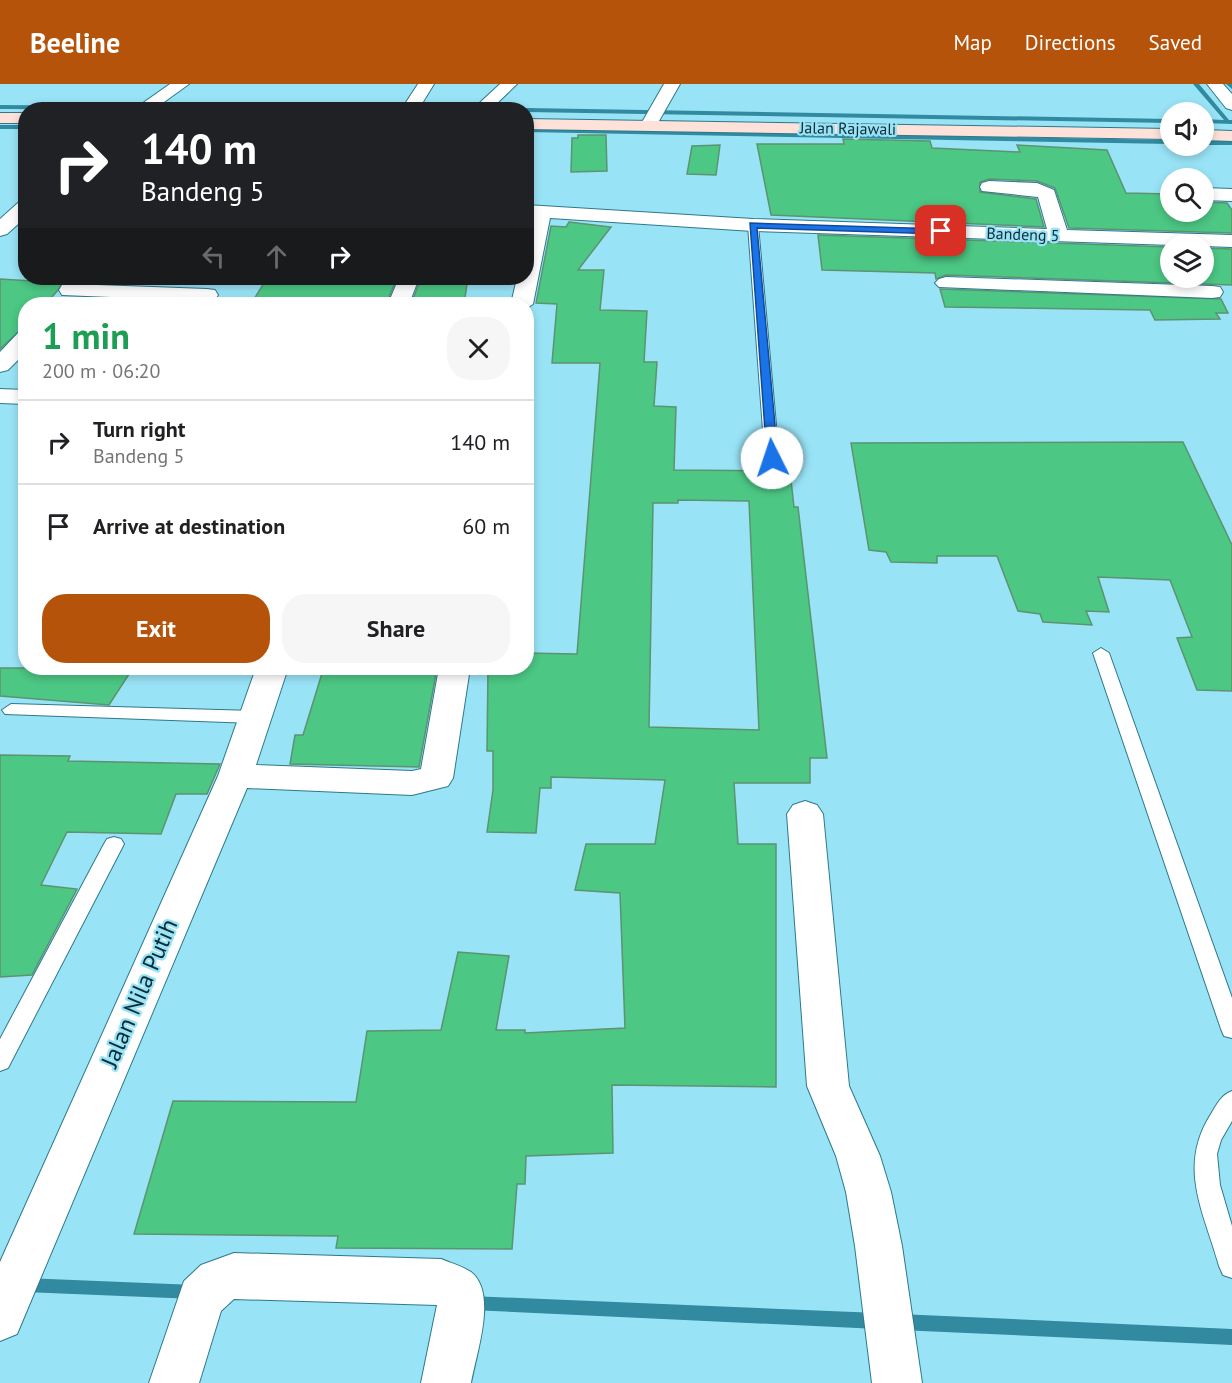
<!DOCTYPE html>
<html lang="en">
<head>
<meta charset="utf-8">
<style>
	body { margin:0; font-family:"PT Sans",sans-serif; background:#f6f6f6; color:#202124; height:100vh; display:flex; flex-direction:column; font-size:22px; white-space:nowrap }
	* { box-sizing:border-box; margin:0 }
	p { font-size:20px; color:#757577 }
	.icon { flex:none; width:33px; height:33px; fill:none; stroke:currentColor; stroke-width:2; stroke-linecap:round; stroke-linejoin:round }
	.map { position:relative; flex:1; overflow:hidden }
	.panel { position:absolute; left:18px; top:213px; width:516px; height:378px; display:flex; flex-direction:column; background:#fff; border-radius:24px; box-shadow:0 3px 9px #0003 }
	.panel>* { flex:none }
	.hud { position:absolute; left:18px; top:18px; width:516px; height:183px; border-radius:24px; box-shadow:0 3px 9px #0003; background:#202124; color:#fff; overflow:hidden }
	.controls { position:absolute; left:1160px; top:18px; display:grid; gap:12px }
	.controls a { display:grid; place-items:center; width:54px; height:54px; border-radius:50%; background:#fff; box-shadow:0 3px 9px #0003; font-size:30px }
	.pin { position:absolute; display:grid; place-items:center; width:51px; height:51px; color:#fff; margin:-26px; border-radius:12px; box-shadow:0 3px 9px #0006 }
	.me { position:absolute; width:66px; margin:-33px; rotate:356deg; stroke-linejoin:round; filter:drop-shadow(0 0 4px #0008) }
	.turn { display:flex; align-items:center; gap:21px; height:126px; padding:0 24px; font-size:27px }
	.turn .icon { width:78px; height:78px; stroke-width:2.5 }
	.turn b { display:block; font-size:42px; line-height:51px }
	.lanes { display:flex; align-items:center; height:57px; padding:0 24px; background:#0003; justify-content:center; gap:30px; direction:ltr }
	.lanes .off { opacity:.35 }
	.round { display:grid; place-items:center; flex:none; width:63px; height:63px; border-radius:24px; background:#f6f6f6 }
	.headline { display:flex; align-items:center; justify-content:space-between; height:102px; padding:0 24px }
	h1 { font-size:36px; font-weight:700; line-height:45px; color:#1e9e55 }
	.action { display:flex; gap:12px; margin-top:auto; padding:12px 24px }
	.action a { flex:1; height:69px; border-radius:24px; background:#b45309; color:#fff; font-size:24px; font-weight:700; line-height:69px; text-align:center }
	.action a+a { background:#f6f6f6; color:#202124 }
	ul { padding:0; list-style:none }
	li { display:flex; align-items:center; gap:18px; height:84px; padding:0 24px; border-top:2px solid #e0e0e0 }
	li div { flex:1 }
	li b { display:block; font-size:22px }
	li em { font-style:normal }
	header { display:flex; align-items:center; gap:36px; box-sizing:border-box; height:84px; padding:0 30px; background:#b45309; color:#fff }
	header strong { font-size:28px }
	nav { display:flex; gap:33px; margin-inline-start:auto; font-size:21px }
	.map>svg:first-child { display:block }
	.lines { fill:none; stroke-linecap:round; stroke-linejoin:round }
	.stream { fill:#318a9f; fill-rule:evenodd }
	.building { fill:#4cc784; stroke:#5c9371; stroke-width:1.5; fill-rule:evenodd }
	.lane-casing { stroke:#2d798b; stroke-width:2 }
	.street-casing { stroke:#2d798b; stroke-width:2 }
	.secondary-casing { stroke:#2d798b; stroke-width:2 }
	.lane { fill:#fff; fill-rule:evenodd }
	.street { fill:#fff; fill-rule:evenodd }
	.secondary { fill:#fee2da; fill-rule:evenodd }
	.route { fill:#1a73e8; stroke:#114b97; stroke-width:1.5 }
	.labels { text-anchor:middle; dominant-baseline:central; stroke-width:4.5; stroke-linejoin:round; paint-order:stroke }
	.far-street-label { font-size:16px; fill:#0e2d35; stroke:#99e3f7 }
	.near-street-label { font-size:24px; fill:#0e2d35; stroke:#99e3f7 }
</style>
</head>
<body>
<header>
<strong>Beeline</strong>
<nav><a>Map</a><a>Directions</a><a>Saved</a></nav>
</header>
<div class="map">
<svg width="1232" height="1299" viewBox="0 0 1232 1299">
	<rect width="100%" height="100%" fill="#99e3f7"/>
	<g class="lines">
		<path class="stream" d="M 1193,0 L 1199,0 L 1229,36 L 1232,36 L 1232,40 L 1203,39 L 1203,35 L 1224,36 Z
			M 1226,0 L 1232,0 L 1232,5 Z
			M 0,21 L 378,24 L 380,26 L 0,25 Z
			M 526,24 L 1170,35 L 1170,39 L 526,28 L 526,26 L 524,26 Z
			M 0,41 L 26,41 L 26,45 L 0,45 Z
			M 526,44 L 1170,56 L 1170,60 L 526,48 Z
			M 1203,57 L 1232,57 L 1232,61 L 1203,61 Z
			M 0,1193 L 195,1201 L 200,1203 L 203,1208 L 200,1213 L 195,1215 L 0,1207 Z
			M 471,1212 L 878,1229 L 883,1232 L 886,1237 L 883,1242 L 878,1245 L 471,1226 L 466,1224 L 463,1219 L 466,1214 Z
			M 899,1230 L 1232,1245 L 1232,1261 L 899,1246 L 894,1243 L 891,1238 L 894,1233 Z"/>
	</g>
	<path class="building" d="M 578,51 L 606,51 L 607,87 L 571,88 L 572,54 L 578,54 Z
		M 843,55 L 930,57 L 932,64 L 1020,68 L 1017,61 L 1107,66 L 1126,109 L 1170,110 L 1170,128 L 1203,128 L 1203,118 L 1227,119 L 1232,126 L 1232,149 L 1069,144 L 1055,104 L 1037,97 L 989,95 L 980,98 L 980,108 L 1036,115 L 1044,143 L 771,131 L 757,60 L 844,60 Z
		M 720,61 L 716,91 L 687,90 L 692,62 Z
		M 569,138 L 611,143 L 578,186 L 604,186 L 600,226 L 647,227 L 644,278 L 657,278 L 654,322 L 676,323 L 674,386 L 790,387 L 794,423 L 798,423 L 827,674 L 810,674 L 810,699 L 734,699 L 738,760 L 776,760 L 776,1003 L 612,1001 L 613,1069 L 526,1072 L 525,1100 L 517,1100 L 512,1165 L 336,1164 L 338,1152 L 134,1150 L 173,1017 L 356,1018 L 367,947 L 441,946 L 458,868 L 509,872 L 496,946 L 525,946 L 525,949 L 625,944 L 620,809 L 575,806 L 586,760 L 655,760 L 665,696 L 551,693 L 551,704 L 540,704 L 536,749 L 487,748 L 493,706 L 493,667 L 487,667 L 488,584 L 526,584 L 526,569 L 577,570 L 600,279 L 552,279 L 557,220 L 536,219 L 551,142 L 566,143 ZM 678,416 L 749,417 L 759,646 L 649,643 L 653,419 L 678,419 Z
		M 818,151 L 1170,163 L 1170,194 L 1203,194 L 1203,164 L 1232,165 L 1232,201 L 946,191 L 936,195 L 935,189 L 822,186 Z
		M 267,194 L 397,194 L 386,220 L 251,220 Z
		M 421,194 L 468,194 L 464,220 L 411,220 Z
		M 0,195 L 64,199 L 46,220 L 26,220 L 26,241 L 0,265 Z
		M 940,205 L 1221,215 L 1228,229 L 1216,229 L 1220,235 L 1155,236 L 1150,226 L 945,223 Z
		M 1183,358 L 1232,461 L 1232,607 L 1197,606 L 1177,554 L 1192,553 L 1170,496 L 1098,493 L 1109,528 L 1086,527 L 1092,541 L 1043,538 L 1040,530 L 1018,527 L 997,472 L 937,472 L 937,479 L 891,478 L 886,468 L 869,466 L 851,359 Z
		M 0,584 L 133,584 L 109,621 L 0,612 Z
		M 412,584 L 437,584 L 419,683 L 290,680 L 295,651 L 303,651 L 323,586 L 411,587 Z
		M 0,671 L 70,672 L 68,677 L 220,680 L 207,710 L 176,710 L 161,750 L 67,748 L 41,801 L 77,805 L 32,891 L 0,893 Z"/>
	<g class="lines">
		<g class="lane-casing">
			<path id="lane" d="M 753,138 L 758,141 L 779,374 L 772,378 L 765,374 L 748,141 Z
				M 1101,564 L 1109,569 L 1232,914 L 1232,954 L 1224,952 L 1221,945 L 1093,569 Z
				M 11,620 L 254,627 L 263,633 L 254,639 L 5,630 L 2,626 Z
				M 114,753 L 121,755 L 124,760 L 8,984 L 0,987 L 0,955 L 104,760 L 107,755 Z
				M 1232,1007 L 1232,1037 L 1221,1056 L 1217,1070 L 1220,1101 L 1232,1142 L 1232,1194 L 1223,1191 L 1219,1182 C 1204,1128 1177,1083 1211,1030 C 1217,1020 1221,1011 1232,1007 Z"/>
		</g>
		<g class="street-casing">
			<path id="street" d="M 170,0 L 189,0 L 153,26 L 133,26 Z
				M 418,0 L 434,0 L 418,26 L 401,26 Z
				M 500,0 L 517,0 L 490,26 L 472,26 Z
				M 664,0 L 680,0 L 655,44 L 643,44 L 641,40 Z
				M 1207,0 L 1223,0 L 1232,10 L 1232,26 L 1226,24 Z
				M 989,97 L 1037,99 L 1054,106 L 1067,146 L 1232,151 L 1232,163 L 753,147 L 550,134 L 533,220 L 526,225 L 526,220 L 511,220 L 517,194 L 526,194 L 526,153 L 531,133 L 526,133 L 526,121 L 753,135 L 1047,145 L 1038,113 L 982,107 L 980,103 L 982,99 Z
				M 1203,104 L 1232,105 L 1232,117 L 1203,116 Z
				M 26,116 L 26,133 L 7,150 L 0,152 L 0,135 L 19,118 Z
				M 946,193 L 1212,202 L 1220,203 L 1223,208 L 1220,213 L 1212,214 L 939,203 L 935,199 L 939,195 Z
				M 399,194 L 419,194 L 409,220 L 388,220 Z
				M 70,200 L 207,205 L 215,206 L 218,211 L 215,216 L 207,217 L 62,211 L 59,206 L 62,201 Z
				M 26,247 L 26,268 L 8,286 L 0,288 L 0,268 L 18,249 Z
				M 0,305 L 26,306 L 26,320 L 0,319 Z
				M 256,584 L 288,584 L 256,681 L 412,687 L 421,685 L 439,584 L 470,584 L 453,694 L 448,702 L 412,711 L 247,704 L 17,1250 L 0,1257 L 0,1178 L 218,692 Z
				M 805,717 L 817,721 L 823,730 L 849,1002 L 880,1072 L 891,1108 L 902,1162 L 922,1299 L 872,1299 L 855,1162 L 846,1108 L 836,1072 L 807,1002 L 787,730 L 793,721 Z
				M 234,1169 L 441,1175 C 451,1179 462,1182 471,1188 C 498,1209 476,1270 471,1299 L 421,1299 L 437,1221 L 234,1215 L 221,1227 L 199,1299 L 149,1299 L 184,1197 L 201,1181 Z"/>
		</g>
		<g class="secondary-casing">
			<path id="secondary" d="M 0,29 L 26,29 L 26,39 L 0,39 Z
				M 526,35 L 1170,45 L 1170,55 L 526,45 Z
				M 1203,46 L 1232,47 L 1232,57 L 1203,56 Z"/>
		</g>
		<use href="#lane" class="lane"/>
		<use href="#street" class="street"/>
		<use href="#secondary" class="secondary"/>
	</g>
	<path class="route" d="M 750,139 L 941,145 L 945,147 L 941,150 L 757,144 L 778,374 L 772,377 L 767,374 Z"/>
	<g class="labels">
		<g class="far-street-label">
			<text transform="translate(848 44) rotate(1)">Jalan Rajawali</text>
			<text transform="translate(1023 150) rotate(2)">Bandeng 5</text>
		</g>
		<g class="near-street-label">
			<text transform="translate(139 909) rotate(-67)">Jalan Nila Putih</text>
		</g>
	</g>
</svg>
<div class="controls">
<a><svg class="icon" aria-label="sound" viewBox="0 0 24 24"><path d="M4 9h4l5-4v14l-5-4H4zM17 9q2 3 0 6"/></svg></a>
<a><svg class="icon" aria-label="search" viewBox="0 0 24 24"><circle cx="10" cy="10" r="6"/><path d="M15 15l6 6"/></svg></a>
<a><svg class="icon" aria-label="layers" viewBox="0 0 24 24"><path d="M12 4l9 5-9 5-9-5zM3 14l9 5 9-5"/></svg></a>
</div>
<div class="pin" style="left:941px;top:147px;background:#d93025"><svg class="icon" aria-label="arrive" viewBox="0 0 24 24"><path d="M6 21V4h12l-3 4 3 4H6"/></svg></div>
<svg class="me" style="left:772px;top:374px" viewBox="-20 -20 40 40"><circle r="19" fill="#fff"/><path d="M0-13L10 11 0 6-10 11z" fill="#1a73e8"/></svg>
<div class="hud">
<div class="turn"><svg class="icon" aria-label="right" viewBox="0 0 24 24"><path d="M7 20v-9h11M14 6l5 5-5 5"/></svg><div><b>140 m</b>Bandeng 5</div></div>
<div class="lanes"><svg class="icon off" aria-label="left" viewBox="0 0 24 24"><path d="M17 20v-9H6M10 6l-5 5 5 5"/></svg><svg class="icon off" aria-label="ahead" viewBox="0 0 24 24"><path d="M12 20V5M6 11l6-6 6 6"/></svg><svg class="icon" aria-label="right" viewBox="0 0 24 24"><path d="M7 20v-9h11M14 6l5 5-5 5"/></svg></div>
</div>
<section class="panel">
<div class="headline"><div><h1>1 min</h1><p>200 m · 06:20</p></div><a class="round"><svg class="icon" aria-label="close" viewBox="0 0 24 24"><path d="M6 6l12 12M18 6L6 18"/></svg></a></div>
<ul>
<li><svg class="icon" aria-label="right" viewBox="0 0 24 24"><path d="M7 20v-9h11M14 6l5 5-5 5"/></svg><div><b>Turn right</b><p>Bandeng 5</p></div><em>140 m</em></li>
<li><svg class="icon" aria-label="arrive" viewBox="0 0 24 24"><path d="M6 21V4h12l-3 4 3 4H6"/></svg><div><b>Arrive at destination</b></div><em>60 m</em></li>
</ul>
<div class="action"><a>Exit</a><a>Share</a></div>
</section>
</div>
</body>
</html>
